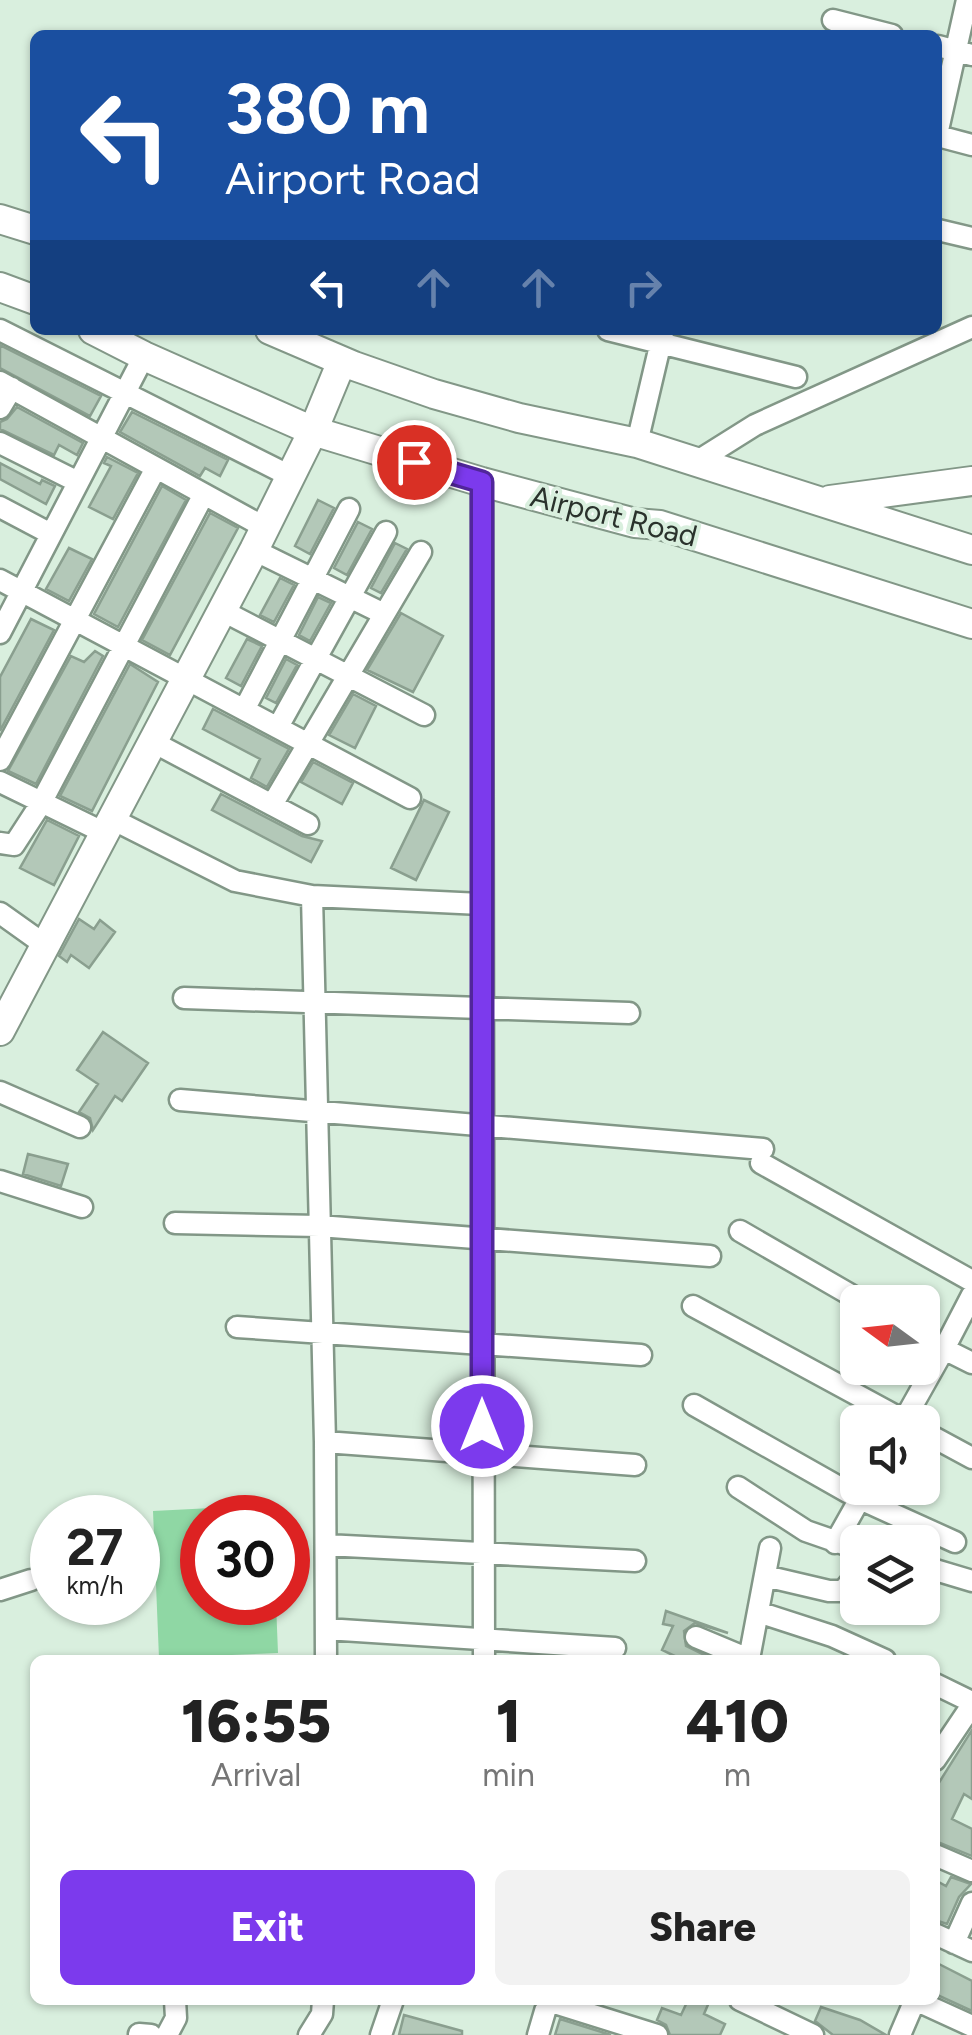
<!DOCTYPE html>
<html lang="en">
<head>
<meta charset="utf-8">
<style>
	body { margin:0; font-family:Figtree,sans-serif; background:#f2f2f2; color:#222; height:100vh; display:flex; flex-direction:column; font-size:38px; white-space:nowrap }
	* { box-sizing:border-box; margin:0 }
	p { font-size:32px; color:#767676 }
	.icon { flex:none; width:55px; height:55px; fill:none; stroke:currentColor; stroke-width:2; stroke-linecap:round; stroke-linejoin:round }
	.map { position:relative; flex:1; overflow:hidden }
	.panel { position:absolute; left:30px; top:1655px; width:910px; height:350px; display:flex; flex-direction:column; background:#fff; border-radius:15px; box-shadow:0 2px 8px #0004 }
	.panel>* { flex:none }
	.top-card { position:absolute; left:30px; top:30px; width:912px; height:305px; border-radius:15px; box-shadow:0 2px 8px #0004; background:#1a4fa0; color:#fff; overflow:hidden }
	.needle { width:65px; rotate:285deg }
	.fabs { position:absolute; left:840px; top:1285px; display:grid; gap:20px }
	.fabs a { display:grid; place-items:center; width:100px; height:100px; border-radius:15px; background:#fff; box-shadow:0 2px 8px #0004; font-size:50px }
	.speed { position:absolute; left:30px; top:1495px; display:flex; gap:20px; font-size:50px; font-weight:700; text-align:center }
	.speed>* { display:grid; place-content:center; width:130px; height:130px; border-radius:50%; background:#fff; box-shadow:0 2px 8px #0004; line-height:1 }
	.speed small { font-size:25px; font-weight:400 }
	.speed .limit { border:15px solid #d22; background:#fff; color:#111 }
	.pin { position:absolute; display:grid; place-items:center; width:85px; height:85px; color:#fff; margin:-42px; border:5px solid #fff; border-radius:50%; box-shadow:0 2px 10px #0007 }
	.me { position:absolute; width:110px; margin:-55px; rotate:0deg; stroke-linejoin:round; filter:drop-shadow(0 0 8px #0008) }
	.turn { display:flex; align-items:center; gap:35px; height:210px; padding:0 30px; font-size:45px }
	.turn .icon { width:130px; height:130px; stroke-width:2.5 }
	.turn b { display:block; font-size:70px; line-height:85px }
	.lanes { display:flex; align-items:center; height:95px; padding:0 30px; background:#0003; justify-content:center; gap:50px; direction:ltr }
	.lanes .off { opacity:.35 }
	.eta { display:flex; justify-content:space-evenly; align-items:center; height:170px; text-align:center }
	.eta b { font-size:60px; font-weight:800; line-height:70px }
	.primary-button { display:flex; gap:20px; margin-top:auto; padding:20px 30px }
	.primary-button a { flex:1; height:115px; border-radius:15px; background:#7c3aed; color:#fff; font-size:40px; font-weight:800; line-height:115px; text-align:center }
	.primary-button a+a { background:#f2f2f2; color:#222 }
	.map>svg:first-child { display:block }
	.water { fill:#8fd7a4 }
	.building { fill:#b3c8b8; stroke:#8a9f8f; stroke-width:2.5 }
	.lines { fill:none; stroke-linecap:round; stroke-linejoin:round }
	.street-casing { stroke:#829787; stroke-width:25 }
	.secondary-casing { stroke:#829787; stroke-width:32 }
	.street { stroke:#fff; stroke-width:20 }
	.secondary { stroke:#fff; stroke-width:28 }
	.route-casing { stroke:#51269a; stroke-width:25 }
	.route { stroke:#7c3aed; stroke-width:18 }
	.labels { text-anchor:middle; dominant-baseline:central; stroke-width:8; stroke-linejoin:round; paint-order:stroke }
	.street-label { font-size:30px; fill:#2a322c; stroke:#d9efde }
</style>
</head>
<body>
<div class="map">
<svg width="972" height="2035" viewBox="0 0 972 2035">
	<rect width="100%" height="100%" fill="#d9efde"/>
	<path class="water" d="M 272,1505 L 272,1517 L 202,1518 L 202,1602 L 276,1603 L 278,1653 L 159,1658 L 153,1511 Z"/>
	<path class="building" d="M 0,345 L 101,396 L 90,416 L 0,368 Z
		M 17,407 L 83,443 L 77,455 L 59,445 L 54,455 L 0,429 L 0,422 L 7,419 Z
		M 132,412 L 228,460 L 220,476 L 205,468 L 200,476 L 120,432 Z
		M 107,457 L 138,473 L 113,519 L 89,507 L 111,466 L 104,463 Z
		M 0,463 L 40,484 L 42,480 L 55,486 L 46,504 L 0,479 Z
		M 162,486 L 186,500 L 118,627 L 94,614 Z
		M 318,500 L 334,508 L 310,554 L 295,546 Z
		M 210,513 L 238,528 L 170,655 L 142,640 Z
		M 358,522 L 372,529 L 347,575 L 334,568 Z
		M 395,543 L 407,549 L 381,593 L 371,588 Z
		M 69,548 L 92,559 L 69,601 L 46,589 Z
		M 280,578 L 294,585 L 274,622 L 260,615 Z
		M 318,597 L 331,603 L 310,641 L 299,635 Z
		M 401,613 L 443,636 L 413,692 L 367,670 Z
		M 31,619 L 54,630 L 0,731 L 0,677 Z
		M 247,639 L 262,646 L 241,686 L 226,678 Z
		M 95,651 L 103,656 L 36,784 L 8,771 L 71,656 L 84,662 Z
		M 286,659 L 297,665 L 276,703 L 266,698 Z
		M 130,664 L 158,682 L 92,811 L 60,796 Z
		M 353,694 L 376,706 L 355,748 L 329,735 Z
		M 213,709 L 289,749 L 267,787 L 251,778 L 260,759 L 203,729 Z
		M 313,762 L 353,783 L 342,804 L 301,782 Z
		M 221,794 L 302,836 L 322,841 L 311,862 L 212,810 Z
		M 424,800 L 449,812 L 416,880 L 391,868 Z
		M 47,820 L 79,836 L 54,885 L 20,868 Z
		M 79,919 L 94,929 L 100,920 L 115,932 L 89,968 L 71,955 L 67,962 L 59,956 Z
		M 103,1032 L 148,1063 L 122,1101 L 115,1096 L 93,1130 L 90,1118 L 79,1112 L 98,1084 L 77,1070 Z
		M 28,1154 L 68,1164 L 61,1186 L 23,1174 Z
		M 666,1611 L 728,1633 L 695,1623 L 684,1631 L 686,1646 L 715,1660 L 683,1660 L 662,1650 L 673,1626 L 663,1624 Z
		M 972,1730 L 972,1799 L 964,1794 L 952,1819 L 972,1829 L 972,1856 L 935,1841 L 935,1789 Z
		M 951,1877 L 971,1884 L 959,1897 L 947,1924 L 935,1920 L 935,1880 L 946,1886 Z
		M 935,1962 L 972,1981 L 972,2011 L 935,1994 Z
		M 688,2000 L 710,2000 L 704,2014 L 725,2024 L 720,2035 L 670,2035 L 666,2025 L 657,2020 L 662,2008 L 681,2015 Z
		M 821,2007 L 860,2020 L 886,2035 L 833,2035 L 815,2021 Z
		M 404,2015 L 462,2031 L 462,2035 L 399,2035 Z
		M 560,2019 L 611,2035 L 555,2035 Z"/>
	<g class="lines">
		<g class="street-casing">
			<path id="street" d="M 833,20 L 892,35
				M 938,46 L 972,55
				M 938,130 L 967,0
				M 938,136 L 972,145
				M 938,230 L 972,238
				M 0,330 L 290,476
				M 608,330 L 796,377
				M 0,382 L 264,527
				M 0,408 L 12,388
				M 0,443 L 78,482
				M 637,443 L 663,333
				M 696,462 L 755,425 L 972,327
				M 482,482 L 484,1660
				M 0,507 L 51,534
				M 254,550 L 384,614
				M 0,580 L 410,798
				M 221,610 L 424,715
				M 0,633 L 144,356
				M 244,710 L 349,509
				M 278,727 L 386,532
				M 153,742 L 308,824
				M 0,760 L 156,468
				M 0,782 L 107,834
				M 272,805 L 421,552
				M 114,820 L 235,881 L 312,896 L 481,904
				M 0,843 L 14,845 L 40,805 L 204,494
				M 312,896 L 325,1442 L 326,1660
				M 0,913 L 45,945
				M 184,998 L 629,1013
				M 0,1092 L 80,1127
				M 180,1100 L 763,1149
				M 761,1163 L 972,1281
				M 0,1181 L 82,1207
				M 175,1223 L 319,1226 L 710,1256
				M 740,1231 L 863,1302
				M 693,1306 L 907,1422
				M 237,1327 L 641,1355
				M 922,1337 L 944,1349 L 972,1295
				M 694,1405 L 860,1499 L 955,1542
				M 903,1422 L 944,1349 L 972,1363
				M 922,1431 L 972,1458
				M 325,1442 L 635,1465
				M 738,1487 L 806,1531 L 858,1549
				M 835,1543 L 866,1488
				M 326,1545 L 635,1561
				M 922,1566 L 972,1581
				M 765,1576 L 829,1591 L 843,1591 L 858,1573
				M 0,1590 L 31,1580
				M 758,1612 L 832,1636 L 885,1660
				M 326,1629 L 615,1648
				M 696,1637 L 751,1660
				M 749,1659 L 770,1548
				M 935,1684 L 972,1702
				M 935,1760 L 972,1705
				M 935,1855 L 972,1871
				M 935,1934 L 972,1951
				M 954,1943 L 972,1903
				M 545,2000 L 657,2035
				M 740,2000 L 813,2035
				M 915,2000 L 972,2026
				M 139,2034 L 151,2035
				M 167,2035 L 176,2018 L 175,2000
				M 309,2035 L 322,2014 L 323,2000
				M 381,2035 L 393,2000
				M 538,2035 L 548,2001
				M 900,2035 L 915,2000"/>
		</g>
		<g class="secondary-casing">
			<path id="secondary" d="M 0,219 L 35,230
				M 0,287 L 35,300
				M 93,330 L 144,356 L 313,431 L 482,482 L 635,523 L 660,525 L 972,624
				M 270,330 L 354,366 L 434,394 L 519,418 L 637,443 L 972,550
				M 830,500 L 972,481
				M 0,1031 L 254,550 L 313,431 L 342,361"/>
		</g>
		<use href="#street" class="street"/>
		<use href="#secondary" class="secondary"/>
	</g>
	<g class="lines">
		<g class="route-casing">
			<path id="route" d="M 414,462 L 482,482 L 482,1426"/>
		</g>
		<use href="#route" class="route"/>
	</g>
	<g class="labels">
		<g class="street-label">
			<text transform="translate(614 516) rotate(14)">Airport Road</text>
		</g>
	</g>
</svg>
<div class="fabs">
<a><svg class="needle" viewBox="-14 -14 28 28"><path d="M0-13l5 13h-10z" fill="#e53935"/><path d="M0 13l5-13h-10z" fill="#767676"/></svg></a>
<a><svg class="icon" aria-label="sound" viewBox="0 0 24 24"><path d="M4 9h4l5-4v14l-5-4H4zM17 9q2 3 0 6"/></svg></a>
<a><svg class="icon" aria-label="layers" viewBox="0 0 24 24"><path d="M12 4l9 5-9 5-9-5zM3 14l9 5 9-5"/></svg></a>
</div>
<div class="speed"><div>27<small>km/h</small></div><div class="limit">30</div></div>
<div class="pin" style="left:414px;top:462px;background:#d93025"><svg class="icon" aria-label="arrive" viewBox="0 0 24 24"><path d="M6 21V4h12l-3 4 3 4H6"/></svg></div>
<svg class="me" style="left:482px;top:1426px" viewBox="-20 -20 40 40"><circle r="17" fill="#7c3aed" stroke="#fff" stroke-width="3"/><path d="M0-11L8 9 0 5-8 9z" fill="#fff"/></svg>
<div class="top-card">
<div class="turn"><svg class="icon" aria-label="left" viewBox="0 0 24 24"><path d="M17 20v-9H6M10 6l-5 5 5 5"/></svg><div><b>380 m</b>Airport Road</div></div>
<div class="lanes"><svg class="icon" aria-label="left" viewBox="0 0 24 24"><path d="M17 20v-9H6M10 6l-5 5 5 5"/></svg><svg class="icon off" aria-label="ahead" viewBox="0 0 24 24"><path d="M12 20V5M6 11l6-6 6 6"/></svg><svg class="icon off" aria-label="ahead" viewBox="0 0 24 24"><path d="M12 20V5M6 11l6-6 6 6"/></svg><svg class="icon off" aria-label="right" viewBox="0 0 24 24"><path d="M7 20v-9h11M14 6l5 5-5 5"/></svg></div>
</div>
<section class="panel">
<div class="eta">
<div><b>16:55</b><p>Arrival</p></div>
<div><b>1</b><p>min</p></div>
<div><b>410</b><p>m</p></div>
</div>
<div class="primary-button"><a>Exit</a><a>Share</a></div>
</section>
</div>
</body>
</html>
